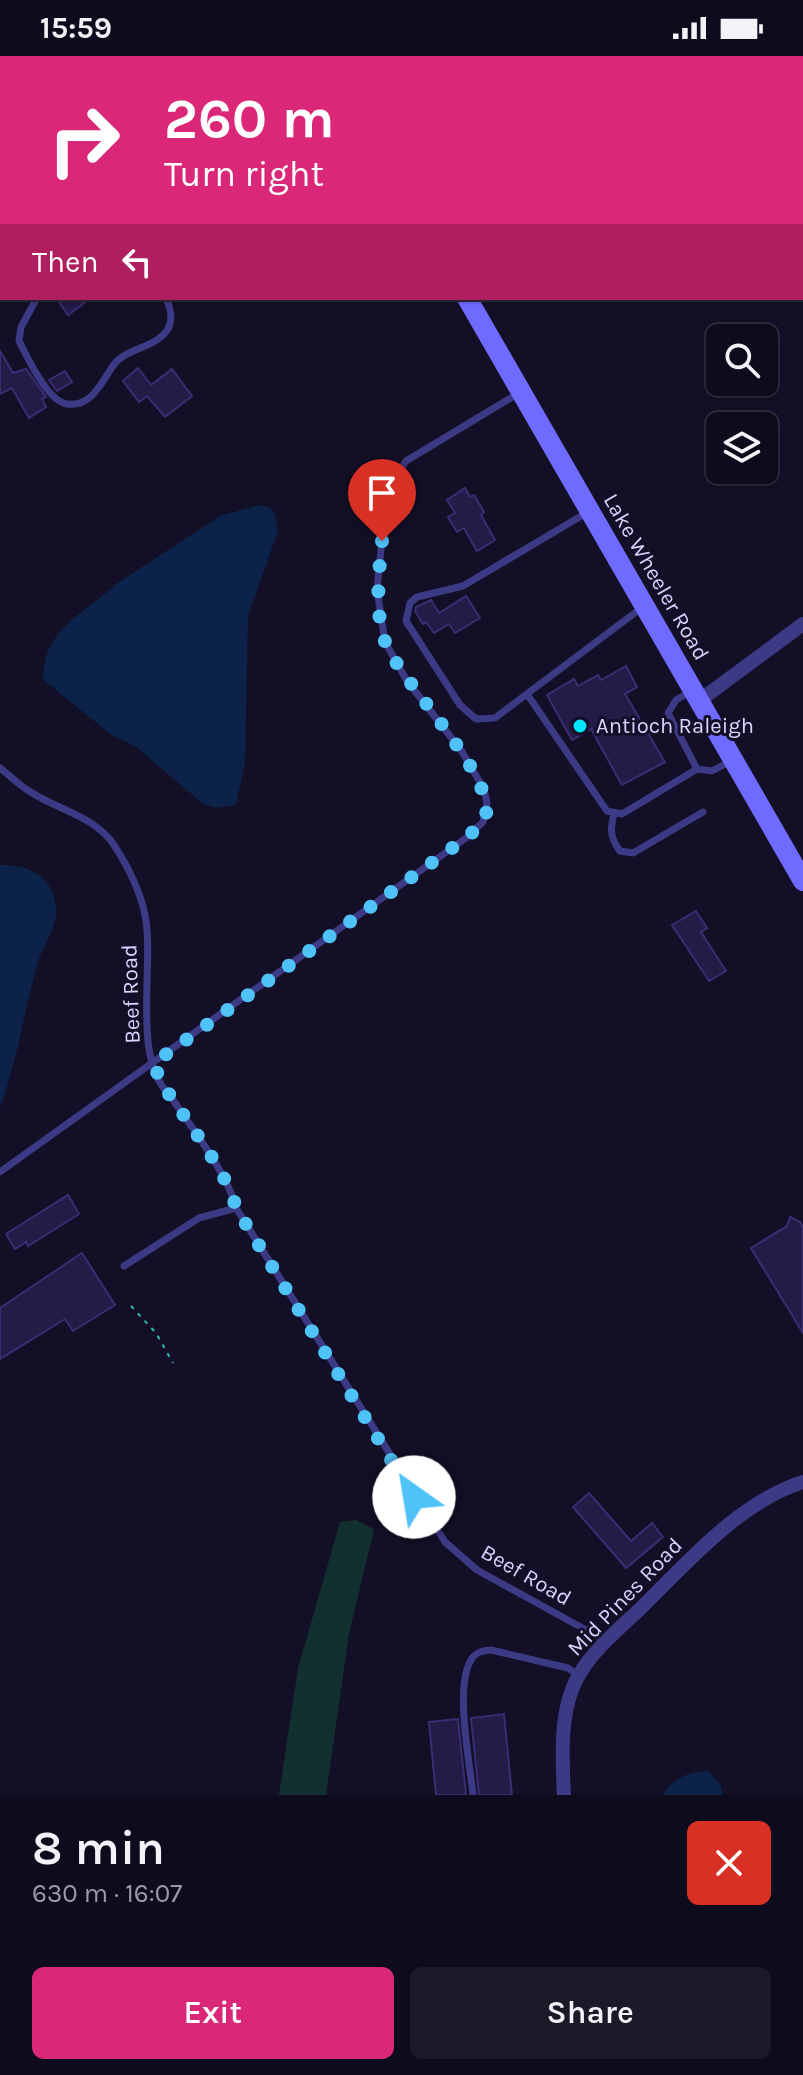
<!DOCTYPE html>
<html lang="en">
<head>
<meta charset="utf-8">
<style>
	body { margin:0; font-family:Karla,sans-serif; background:#1c1929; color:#f1f3f6; height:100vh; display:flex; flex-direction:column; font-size:30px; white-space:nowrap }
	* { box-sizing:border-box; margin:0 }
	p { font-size:26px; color:#9b9ba3 }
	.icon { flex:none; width:44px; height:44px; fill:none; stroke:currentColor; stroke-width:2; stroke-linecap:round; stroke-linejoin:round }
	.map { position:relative; height:1739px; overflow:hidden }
	.drawer { display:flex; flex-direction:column; background:#0e0b1c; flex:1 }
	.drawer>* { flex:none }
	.hud { position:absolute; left:0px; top:0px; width:804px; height:244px; box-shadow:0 2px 6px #0004,0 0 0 2px #2e2b3b; background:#db2777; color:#fff; overflow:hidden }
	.controls { position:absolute; left:706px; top:268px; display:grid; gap:16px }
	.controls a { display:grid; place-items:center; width:72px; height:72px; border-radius:12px; background:#0e0b1c; box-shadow:0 2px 6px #0004,0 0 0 2px #2e2b3b; font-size:40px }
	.pin { position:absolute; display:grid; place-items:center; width:68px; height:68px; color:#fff; margin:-82px -34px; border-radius:50% 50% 50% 0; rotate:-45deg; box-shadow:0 0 8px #0007 }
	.pin .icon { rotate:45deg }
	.me { position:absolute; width:88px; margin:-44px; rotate:328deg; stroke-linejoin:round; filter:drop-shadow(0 0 6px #0008) }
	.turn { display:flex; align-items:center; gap:28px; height:168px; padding:0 32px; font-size:36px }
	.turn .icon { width:104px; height:104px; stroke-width:2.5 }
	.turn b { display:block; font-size:56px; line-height:68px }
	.then { display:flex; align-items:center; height:76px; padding:0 32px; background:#0003; gap:16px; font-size:30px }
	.round { display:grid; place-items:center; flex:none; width:84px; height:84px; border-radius:12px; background:#1c1929 }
	.overview { display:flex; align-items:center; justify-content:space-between; height:136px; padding:0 32px }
	h1 { font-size:48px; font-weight:600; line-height:60px }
	.cta { display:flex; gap:16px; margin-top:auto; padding:16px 32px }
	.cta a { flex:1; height:92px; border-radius:12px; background:#db2777; color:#fff; font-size:32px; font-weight:600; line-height:92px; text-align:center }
	.cta a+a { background:#1c1929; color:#f1f3f6 }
	.status { display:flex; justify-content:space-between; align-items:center; height:56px; padding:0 40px; background:#0e0b1c; direction:ltr }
	.status svg { height:22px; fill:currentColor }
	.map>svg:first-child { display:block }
	.green { fill:#12302f }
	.water { fill:#0c2248 }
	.building { fill:#241b47; stroke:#3b2d73; stroke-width:2 }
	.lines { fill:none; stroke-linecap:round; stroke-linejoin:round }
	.path { stroke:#2fb8b0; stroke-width:2; stroke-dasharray:4 6; stroke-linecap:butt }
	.lane { stroke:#3d3a85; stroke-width:7 }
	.street { stroke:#3d3a85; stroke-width:14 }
	.secondary { stroke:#6f6bff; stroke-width:20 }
	.route { stroke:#4fc3f7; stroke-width:14; stroke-dasharray:0 25.2 }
	.poi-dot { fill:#00e5ff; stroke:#130f26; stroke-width:3 }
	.labels { text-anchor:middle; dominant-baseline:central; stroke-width:6; stroke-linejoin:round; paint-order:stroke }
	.street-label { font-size:22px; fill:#d9d4ff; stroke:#130f26 }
	.poi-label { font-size:22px; fill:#d9d4ff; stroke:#130f26; text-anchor:start }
</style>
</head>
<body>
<div class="status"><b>15:59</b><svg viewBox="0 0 49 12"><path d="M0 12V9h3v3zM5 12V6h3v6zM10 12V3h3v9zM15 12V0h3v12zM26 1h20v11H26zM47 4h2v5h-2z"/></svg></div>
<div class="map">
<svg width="803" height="1739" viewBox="0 0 803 1739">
	<rect width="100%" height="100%" fill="#130f26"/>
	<path class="green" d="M 356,1464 L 374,1473 L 349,1578 L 326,1739 L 279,1739 L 298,1612 L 340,1466 Z"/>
	<path class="water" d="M 259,449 L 271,452 L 275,458 L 278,475 L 248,560 L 245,706 L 236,749 L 215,752 L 202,747 L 135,690 L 113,680 L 46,626 L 42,620 C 44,612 45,602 48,595 C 61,565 94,549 116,528 L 220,460 Z
		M 0,809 C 29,809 53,819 56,852 C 58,870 42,891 37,909 C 24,957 17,1005 0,1052 Z
		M 708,1715 L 720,1728 L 723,1739 L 663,1739 C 674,1721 688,1716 708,1715 Z"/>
	<path class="building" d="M 56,242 L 91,242 L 68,259 Z
		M 0,295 L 13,317 L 26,313 L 46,341 L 42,343 L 46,351 L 29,362 L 12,332 L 0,338 Z
		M 138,312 L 151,329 L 172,313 L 192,340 L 165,361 L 147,340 L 139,346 L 123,325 Z
		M 65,315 L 72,326 L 57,335 L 49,324 Z
		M 465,432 L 470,441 L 474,439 L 484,456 L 481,459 L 495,484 L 477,495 L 464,472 L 457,476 L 448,461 L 455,457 L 447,444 Z
		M 466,540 L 480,562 L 455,577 L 449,568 L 434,577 L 426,566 L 423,568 L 415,555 L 416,551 L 431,544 L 439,557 Z
		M 626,610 L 637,631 L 625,638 L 665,706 L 622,729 L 591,673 L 572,684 L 547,639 L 574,623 L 578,630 L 598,619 L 601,624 Z
		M 696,855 L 707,872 L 701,876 L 726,915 L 709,925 L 672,869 Z
		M 68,1139 L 79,1158 L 28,1190 L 26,1186 L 15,1193 L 6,1178 Z
		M 790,1161 L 800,1166 L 803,1171 L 803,1277 L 751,1192 L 787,1170 Z
		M 82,1197 L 115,1249 L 73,1275 L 65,1263 L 0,1303 L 0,1252 Z
		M 589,1437 L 631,1485 L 652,1467 L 663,1481 L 626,1512 L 573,1451 Z
		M 504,1658 L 512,1739 L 479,1739 L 471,1662 Z
		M 458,1663 L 466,1739 L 436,1739 L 429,1666 Z"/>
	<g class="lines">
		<path class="path" d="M 131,1250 L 156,1277 L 173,1307"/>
		<path class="lane" d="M 271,2 L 275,0
			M 37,242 L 21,271 L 19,285 C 28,302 47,345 67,348 C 94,352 103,321 116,306 C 129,292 152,292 165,277 C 174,267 171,253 166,242
			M 588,456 L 463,530 L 417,541 L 410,547 L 406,565 L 460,649 L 476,663 L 495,662 L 644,550
			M 690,636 L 676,644 L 668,657 L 697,713 L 712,715 L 731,705
			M 527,638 L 607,755 L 622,758 L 697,713
			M 0,712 C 9,719 19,729 29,735 C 56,753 91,759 112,786 C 126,807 140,834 145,859 C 155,906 131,1002 169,1038 C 189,1068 228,1118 236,1152 L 445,1486 L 477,1514 L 606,1585
			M 614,758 C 610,773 610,782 620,795 L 633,797 L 703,756
			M 0,1116 L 466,782 L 483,766 L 487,747 L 484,733 L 461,694 L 407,625 L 385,586 L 377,533 L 387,436 L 406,405 L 519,337
			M 124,1210 L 199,1162 L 236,1152
			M 473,1739 C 470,1706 453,1626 473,1601 C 478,1595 484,1595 491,1594 L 568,1612 L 578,1619"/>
		<path class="street" d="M 699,645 L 803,568
			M 564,1739 C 562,1701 559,1653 579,1619 C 593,1594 620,1572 641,1552 C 688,1506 738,1447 803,1426"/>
		<path class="secondary" d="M 330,0 L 331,2
			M 467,242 L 803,825"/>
	</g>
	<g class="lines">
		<path class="route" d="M 382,485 C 379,515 374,559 386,588 C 402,628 503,726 484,765 C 480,771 471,777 466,782 L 154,1007 L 162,1031 L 169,1038 C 189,1068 228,1118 236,1152 L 414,1441"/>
	</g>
	<circle class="poi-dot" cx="580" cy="670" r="8"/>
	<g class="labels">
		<g class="street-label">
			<text transform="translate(656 521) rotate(60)">Lake Wheeler Road</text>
			<text transform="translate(131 938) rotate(-92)">Beef Road</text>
			<text transform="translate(526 1519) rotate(30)">Beef Road</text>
			<text transform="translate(625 1541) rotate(-46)">Mid Pines Road</text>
		</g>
		<g class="poi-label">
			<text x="596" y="670">Antioch Raleigh</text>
		</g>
	</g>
</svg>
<div class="controls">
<a><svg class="icon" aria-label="search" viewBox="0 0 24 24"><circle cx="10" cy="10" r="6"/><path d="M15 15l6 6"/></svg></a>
<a><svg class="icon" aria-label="layers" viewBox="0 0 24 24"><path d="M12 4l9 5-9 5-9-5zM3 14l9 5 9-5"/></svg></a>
</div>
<div class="pin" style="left:382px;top:485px;background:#d93025"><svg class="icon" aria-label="arrive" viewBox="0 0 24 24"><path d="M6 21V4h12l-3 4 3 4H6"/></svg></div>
<svg class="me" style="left:414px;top:1441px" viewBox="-20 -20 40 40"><circle r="19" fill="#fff"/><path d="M0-13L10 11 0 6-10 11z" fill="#4fc3f7"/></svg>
<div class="hud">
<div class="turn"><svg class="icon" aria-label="right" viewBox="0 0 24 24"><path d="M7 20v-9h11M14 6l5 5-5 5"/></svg><div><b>260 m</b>Turn right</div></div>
<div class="then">Then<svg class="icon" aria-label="left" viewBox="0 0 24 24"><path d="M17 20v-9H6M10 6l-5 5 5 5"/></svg></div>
</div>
</div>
<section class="drawer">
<div class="overview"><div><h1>8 min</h1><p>630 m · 16:07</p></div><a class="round" style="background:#d93025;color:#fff"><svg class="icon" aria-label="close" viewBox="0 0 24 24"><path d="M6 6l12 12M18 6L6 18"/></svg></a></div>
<div class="cta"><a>Exit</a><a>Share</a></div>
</section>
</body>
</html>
